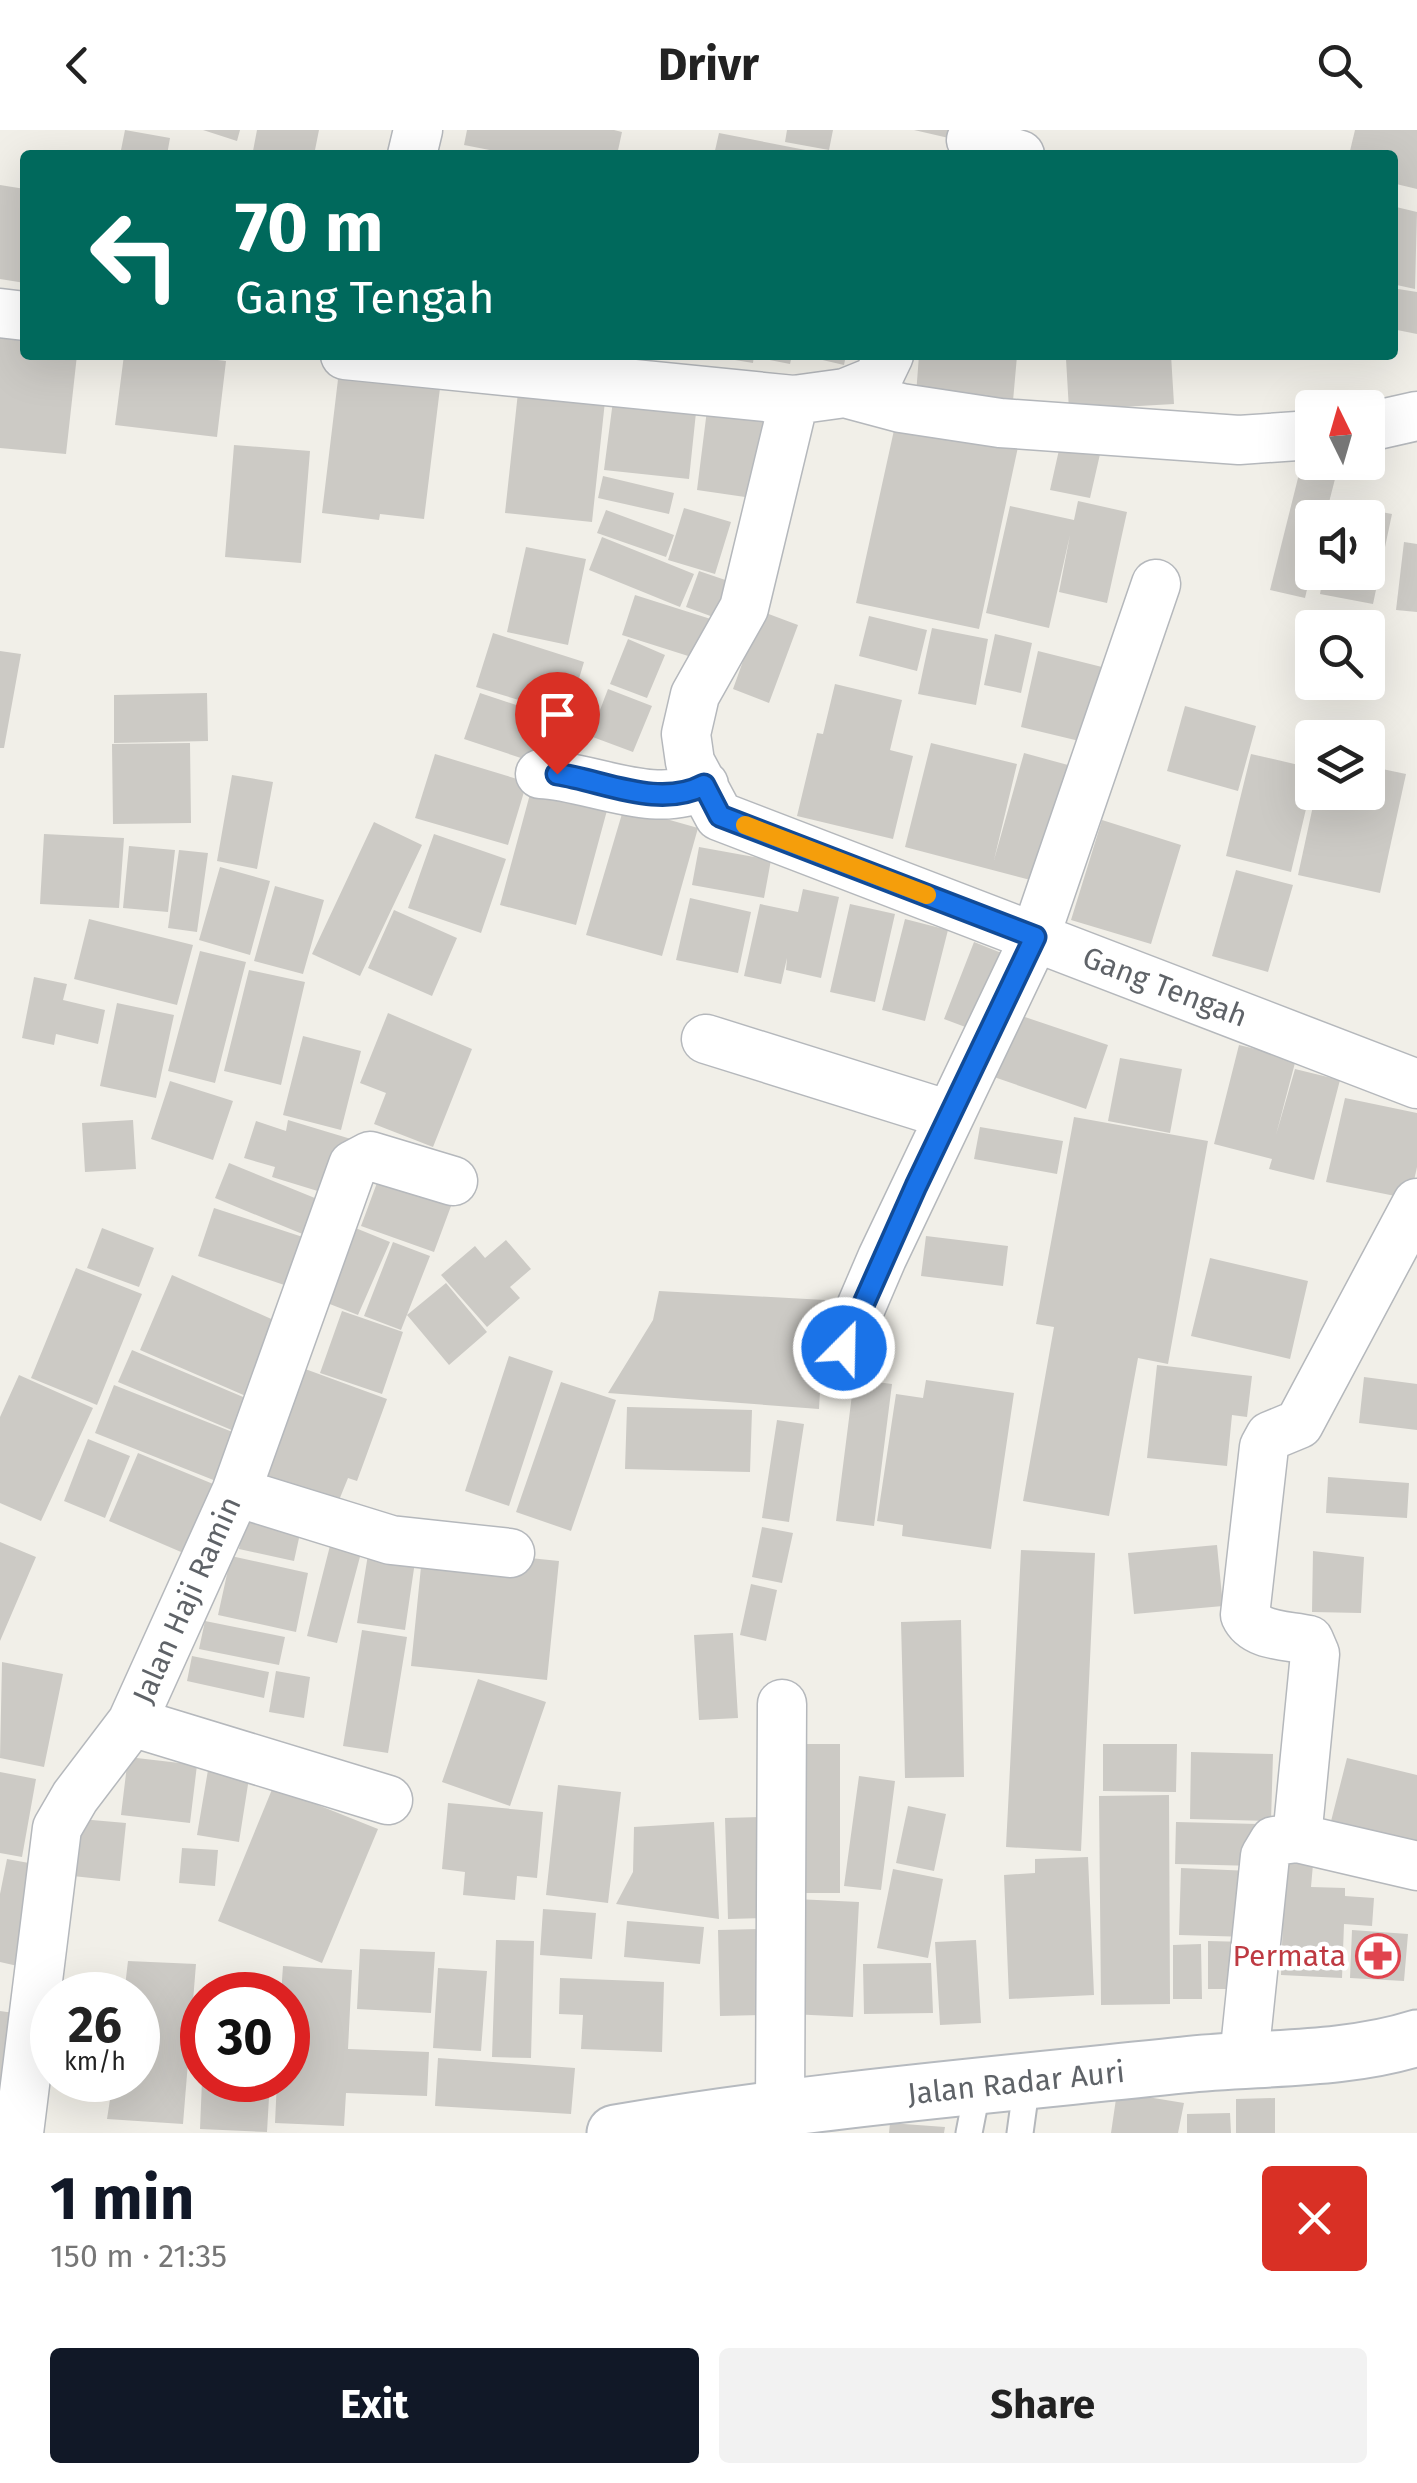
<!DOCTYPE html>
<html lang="en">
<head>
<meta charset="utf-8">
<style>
	body { margin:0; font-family:"Fira Sans",sans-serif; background:#f2f2f2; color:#222; height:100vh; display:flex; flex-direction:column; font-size:38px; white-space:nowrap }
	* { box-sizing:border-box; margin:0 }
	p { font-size:32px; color:#767676 }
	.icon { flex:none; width:55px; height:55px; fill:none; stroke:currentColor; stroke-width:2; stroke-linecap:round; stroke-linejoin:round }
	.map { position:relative; height:2003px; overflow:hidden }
	.drawer { display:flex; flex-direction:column; background:#fff; flex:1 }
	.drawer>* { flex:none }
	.hud { position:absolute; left:20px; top:20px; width:1378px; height:210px; border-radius:10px; box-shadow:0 10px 40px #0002; background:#00695c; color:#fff; overflow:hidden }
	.needle { width:65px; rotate:355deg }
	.tools { position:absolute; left:1295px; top:260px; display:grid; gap:20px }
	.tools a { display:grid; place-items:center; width:90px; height:90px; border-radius:10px; background:#fff; box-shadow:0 10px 40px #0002; font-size:50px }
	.speed { position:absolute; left:30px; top:1842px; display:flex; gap:20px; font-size:50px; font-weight:700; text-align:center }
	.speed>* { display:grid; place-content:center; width:130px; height:130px; border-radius:50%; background:#fff; box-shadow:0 10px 40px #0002; line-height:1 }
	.speed small { font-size:25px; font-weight:400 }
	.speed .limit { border:15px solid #d22; background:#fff; color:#111 }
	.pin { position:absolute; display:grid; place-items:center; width:85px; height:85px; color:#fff; margin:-102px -42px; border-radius:50% 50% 50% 0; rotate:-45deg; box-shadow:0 0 10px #0007 }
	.pin .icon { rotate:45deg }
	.me { position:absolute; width:110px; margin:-55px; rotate:23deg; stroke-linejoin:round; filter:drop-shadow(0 0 8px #0008) }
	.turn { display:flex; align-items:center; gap:35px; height:210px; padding:0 50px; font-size:45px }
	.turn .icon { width:130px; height:130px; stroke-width:2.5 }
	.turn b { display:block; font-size:70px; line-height:85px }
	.round { display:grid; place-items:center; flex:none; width:105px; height:105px; border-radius:10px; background:#f2f2f2 }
	.headline { display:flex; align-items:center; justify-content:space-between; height:170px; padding:0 50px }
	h1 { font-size:60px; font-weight:700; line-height:75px; color:#111827 }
	.action { display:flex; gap:20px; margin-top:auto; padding:20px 50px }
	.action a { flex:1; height:115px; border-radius:10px; background:#111827; color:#fff; font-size:40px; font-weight:700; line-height:115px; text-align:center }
	.action a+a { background:#f2f2f2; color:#222 }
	header { display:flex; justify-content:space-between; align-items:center; height:130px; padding:0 50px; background:#fff; font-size:45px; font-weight:700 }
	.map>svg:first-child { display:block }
	.building { fill:#cccac5 }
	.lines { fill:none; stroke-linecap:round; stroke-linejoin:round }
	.service-casing { stroke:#b5b8bc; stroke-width:29 }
	.minor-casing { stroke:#b5b8bc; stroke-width:51 }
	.secondary-casing { stroke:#b6babf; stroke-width:59 }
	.service { stroke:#fff; stroke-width:25 }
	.minor { stroke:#fff; stroke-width:48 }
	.secondary { stroke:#fff; stroke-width:55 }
	.route-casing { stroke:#114b97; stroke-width:25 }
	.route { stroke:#1a73e8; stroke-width:18 }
	.slow { stroke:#f59e0b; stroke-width:18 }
	.labels { text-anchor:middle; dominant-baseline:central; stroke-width:9; stroke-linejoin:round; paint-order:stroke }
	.street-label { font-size:30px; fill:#5f6368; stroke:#fff }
	.health-label { font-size:30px; fill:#be3a42; stroke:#fff; text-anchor:end }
</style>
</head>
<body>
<header><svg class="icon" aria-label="back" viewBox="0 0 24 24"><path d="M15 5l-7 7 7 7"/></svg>Drivr<svg class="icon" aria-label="search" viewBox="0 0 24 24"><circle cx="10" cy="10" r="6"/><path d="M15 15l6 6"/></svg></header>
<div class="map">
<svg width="1417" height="2003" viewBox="0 0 1417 2003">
	<rect width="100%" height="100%" fill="#f1efe8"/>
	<path class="building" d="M 125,0 L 170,8 L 167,25 L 120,25 Z
		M 203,0 L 240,0 L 237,11 Z
		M 257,0 L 319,0 L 314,25 L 279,25 L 253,21 Z
		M 467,0 L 614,0 L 622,2 L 617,25 L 515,25 L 464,15 Z
		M 787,0 L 833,0 L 829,20 L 785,12 Z
		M 914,0 L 954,0 L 953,9 Z
		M 1355,0 L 1417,0 L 1417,59 L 1392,53 L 1392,25 L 1349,25 Z
		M 719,3 L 821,23 L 821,25 L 714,25 Z
		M 0,55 L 25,59 L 25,153 L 0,149 Z
		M 1392,76 L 1417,82 L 1415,159 L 1392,154 Z
		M 1392,158 L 1417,162 L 1417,204 L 1392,199 Z
		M 0,200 L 25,203 L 25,225 L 77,225 L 66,324 L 0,318 Z
		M 124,225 L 177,225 L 226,231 L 217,307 L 115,295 Z
		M 723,225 L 754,225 L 753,233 L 723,228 Z
		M 760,225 L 792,225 L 790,234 L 760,228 Z
		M 801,225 L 846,225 L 844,235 Z
		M 919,225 L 1017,226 L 1013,271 L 916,265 Z
		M 1140,225 L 1171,225 L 1174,274 L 1069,280 L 1066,229 Z
		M 339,241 L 440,258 L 424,389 L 380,384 L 379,390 L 322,383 Z
		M 519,253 L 606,262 L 592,392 L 505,383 Z
		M 614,263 L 697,273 L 689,349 L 604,340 Z
		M 708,272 L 778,280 L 766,370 L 697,360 Z
		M 896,291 L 1018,317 L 979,499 L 856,473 Z
		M 1063,302 L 1103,311 L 1090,368 L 1050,360 Z
		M 234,315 L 310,321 L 301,433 L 225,427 Z
		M 1300,340 L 1335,349 L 1325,388 L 1312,388 L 1312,438 L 1305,468 L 1270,460 Z
		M 603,346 L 674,363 L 669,384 L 598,368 Z
		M 1078,371 L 1127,382 L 1107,473 L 1059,462 L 1070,405 L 1049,498 L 986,483 L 1010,376 L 1074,390 Z
		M 1339,374 L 1392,384 L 1373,474 L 1320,464 L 1324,442 L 1368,442 L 1368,388 L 1336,388 Z
		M 684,378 L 731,392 L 715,444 L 668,430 Z
		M 606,380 L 674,405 L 666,427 L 597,403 Z
		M 602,407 L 694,444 L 680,477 L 589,440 Z
		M 1404,412 L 1417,414 L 1417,482 L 1396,480 Z
		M 526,417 L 586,429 L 568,515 L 507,502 Z
		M 699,441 L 737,454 L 724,491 L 686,477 Z
		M 635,465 L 717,491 L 704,531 L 622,505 Z
		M 761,481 L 798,495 L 769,573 L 733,559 Z
		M 869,486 L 927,500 L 917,541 L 859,526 Z
		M 932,498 L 988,509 L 976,575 L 918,564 Z
		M 493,503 L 584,532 L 568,585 L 476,557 Z
		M 995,504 L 1032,513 L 1021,563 L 984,555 Z
		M 628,509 L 665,525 L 647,568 L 610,554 Z
		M 0,521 L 21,524 L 4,618 L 0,618 Z
		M 1038,521 L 1114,540 L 1096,615 L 1021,597 Z
		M 835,554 L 902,570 L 890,620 L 913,626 L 893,709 L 797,686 L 817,603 L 823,604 Z
		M 608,559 L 652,576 L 633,622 L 590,606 Z
		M 207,563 L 208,611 L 114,613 L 114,565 Z
		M 480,563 L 552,587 L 536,633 L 464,609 Z
		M 1185,576 L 1256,596 L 1238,661 L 1167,641 Z
		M 190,613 L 191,693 L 113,694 L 112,614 Z
		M 931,613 L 1017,634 L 994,730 L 1024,623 L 1079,638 L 1046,754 L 905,717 Z
		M 435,624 L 527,652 L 508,715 L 415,688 Z
		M 1251,624 L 1312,638 L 1312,654 L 1291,742 L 1226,726 Z
		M 1368,636 L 1406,644 L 1380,763 L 1298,745 L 1316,662 L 1368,662 Z
		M 232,645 L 273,652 L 257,739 L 217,731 Z
		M 533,653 L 609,673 L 576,795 L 500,775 Z
		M 624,677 L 698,698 L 662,826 L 586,805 Z
		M 1102,690 L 1181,715 L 1151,814 L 1071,790 Z
		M 374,692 L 422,715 L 360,846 L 312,824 Z
		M 44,704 L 124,708 L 119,778 L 40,774 Z
		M 434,704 L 506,729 L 481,803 L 408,778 Z
		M 129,716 L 175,720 L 168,782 L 123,778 Z
		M 699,717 L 771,730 L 764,768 L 692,755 Z
		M 179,720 L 208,723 L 197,802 L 168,798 Z
		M 220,737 L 270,751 L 250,825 L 199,810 Z
		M 1236,740 L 1293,755 L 1268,842 L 1212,826 Z
		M 275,756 L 324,770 L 303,844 L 254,831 Z
		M 803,759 L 839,767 L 821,848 L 786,840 L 787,828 L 781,854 L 744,846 L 760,774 L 798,782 Z
		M 690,768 L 751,782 L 738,843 L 676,830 Z
		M 850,774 L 895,784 L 875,872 L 830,862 Z
		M 394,780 L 457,808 L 432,866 L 368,838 Z
		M 89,789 L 193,815 L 177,875 L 74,849 Z
		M 905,789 L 948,800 L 925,891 L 882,880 Z
		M 974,812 L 1014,828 L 984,904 L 944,889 Z
		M 200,821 L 246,832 L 215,953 L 168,941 Z
		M 249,840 L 305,852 L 281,955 L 224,941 Z
		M 34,847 L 67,854 L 63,870 L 105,880 L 98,914 L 56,904 L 54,915 L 22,908 Z
		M 117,873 L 174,885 L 156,968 L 100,956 Z
		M 388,883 L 472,919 L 433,1017 L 374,994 L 386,963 L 360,953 Z
		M 1016,884 L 1108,915 L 1086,979 L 994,947 Z
		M 303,906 L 361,921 L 341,1000 L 283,985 Z
		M 1239,915 L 1296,929 L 1276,1005 L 1295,939 L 1340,950 L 1314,1050 L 1269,1039 L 1272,1029 L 1214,1014 Z
		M 1120,928 L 1182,939 L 1170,1003 L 1108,991 Z
		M 170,951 L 233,971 L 213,1030 L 151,1009 Z
		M 1345,968 L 1417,983 L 1417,1037 L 1410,1069 L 1326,1052 Z
		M 1074,987 L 1208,1011 L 1168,1234 L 1138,1228 L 1109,1386 L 1023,1371 L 1054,1197 L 1036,1194 Z
		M 133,990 L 136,1039 L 85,1042 L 82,993 Z
		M 288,990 L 351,1009 L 334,1066 L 272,1047 L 275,1037 L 244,1028 L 256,991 L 286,1001 Z
		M 980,997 L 1063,1011 L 1057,1044 L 974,1029 Z
		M 229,1033 L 332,1075 L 317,1110 L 215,1068 Z
		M 381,1042 L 454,1068 L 434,1122 L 361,1096 Z
		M 214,1078 L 318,1112 L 302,1161 L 198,1126 Z
		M 353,1097 L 390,1112 L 358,1185 L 322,1171 Z
		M 102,1098 L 154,1118 L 139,1157 L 87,1138 Z
		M 926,1106 L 1008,1116 L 1003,1156 L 921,1146 Z
		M 506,1110 L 531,1139 L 510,1157 L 520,1168 L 487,1197 L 441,1145 L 475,1116 L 485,1128 Z
		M 393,1112 L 430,1126 L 401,1200 L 364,1186 Z
		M 1210,1128 L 1308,1151 L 1290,1229 L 1191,1206 Z
		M 76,1138 L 142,1164 L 97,1275 L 31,1248 Z
		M 172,1145 L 287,1196 L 255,1270 L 140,1220 Z
		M 446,1153 L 487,1202 L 449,1235 L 407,1185 Z
		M 659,1161 L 825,1170 L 819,1279 L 608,1263 L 653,1190 Z
		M 342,1181 L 403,1202 L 382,1264 L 320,1243 Z
		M 132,1220 L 255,1272 L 241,1304 L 118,1252 Z
		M 509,1226 L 553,1241 L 509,1376 L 465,1361 Z
		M 1157,1235 L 1252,1246 L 1247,1287 L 1232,1285 L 1227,1336 L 1147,1328 Z
		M 297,1236 L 387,1269 L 357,1351 L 348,1348 L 331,1390 L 253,1360 Z
		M 19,1245 L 93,1278 L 41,1391 L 0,1373 L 0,1287 Z
		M 1364,1247 L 1417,1254 L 1417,1300 L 1359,1293 Z
		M 854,1249 L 892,1254 L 874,1396 L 836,1391 Z
		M 926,1250 L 1014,1263 L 991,1419 L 902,1406 L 903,1395 L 877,1391 L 896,1264 L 923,1268 Z
		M 561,1252 L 616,1270 L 571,1401 L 516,1382 Z
		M 114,1255 L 240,1305 L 221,1353 L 95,1303 Z
		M 627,1277 L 752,1280 L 750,1342 L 625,1339 Z
		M 777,1290 L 804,1294 L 789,1392 L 762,1388 Z
		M 88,1309 L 130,1326 L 105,1388 L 64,1371 Z
		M 138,1323 L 218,1356 L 188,1425 L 109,1391 Z
		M 1328,1347 L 1409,1353 L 1407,1388 L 1326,1383 Z
		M 245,1388 L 301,1399 L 294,1431 L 239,1419 Z
		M 762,1397 L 793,1403 L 782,1453 L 752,1447 Z
		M 334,1400 L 365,1408 L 337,1513 L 307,1506 Z
		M 0,1412 L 36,1427 L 0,1511 Z
		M 370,1412 L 417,1418 L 405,1500 L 357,1493 Z
		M 1217,1415 L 1223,1476 L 1134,1484 L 1128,1423 Z
		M 423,1417 L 559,1431 L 547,1550 L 411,1536 Z
		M 1021,1420 L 1095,1423 L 1081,1721 L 1006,1717 Z
		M 1313,1421 L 1364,1427 L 1361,1483 L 1312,1482 Z
		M 231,1426 L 308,1443 L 296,1502 L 218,1485 Z
		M 751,1454 L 777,1460 L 766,1511 L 740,1505 Z
		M 961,1490 L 964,1647 L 905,1648 L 901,1492 Z
		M 205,1491 L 285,1507 L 279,1535 L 199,1519 Z
		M 362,1500 L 407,1507 L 388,1623 L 343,1616 Z
		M 733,1503 L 738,1588 L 699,1590 L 694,1505 Z
		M 192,1526 L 269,1542 L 264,1568 L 187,1551 Z
		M 2,1532 L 63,1544 L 44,1637 L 0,1628 Z
		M 276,1541 L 310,1547 L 304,1588 L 269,1582 Z
		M 478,1549 L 546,1572 L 510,1676 L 442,1652 Z
		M 800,1614 L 840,1614 L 840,1763 L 800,1763 Z
		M 1103,1614 L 1177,1614 L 1176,1662 L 1103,1661 Z
		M 1191,1622 L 1273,1624 L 1271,1691 L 1190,1689 Z
		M 128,1627 L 197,1635 L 190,1693 L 121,1685 Z
		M 1347,1628 L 1417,1645 L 1417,1734 L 1326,1711 Z
		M 208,1640 L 249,1648 L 239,1712 L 197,1705 Z
		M 0,1642 L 36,1649 L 22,1727 L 0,1723 Z
		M 859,1646 L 895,1651 L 881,1760 L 844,1756 Z
		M 558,1655 L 621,1662 L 608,1773 L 546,1765 Z
		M 273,1657 L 378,1699 L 322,1833 L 218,1791 Z
		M 1169,1665 L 1170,1874 L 1101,1875 L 1099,1666 Z
		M 448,1673 L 543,1682 L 537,1748 L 517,1746 L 515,1770 L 463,1765 L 465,1742 L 442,1739 Z
		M 908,1676 L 946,1684 L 934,1741 L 896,1733 Z
		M 761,1687 L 765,1788 L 728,1789 L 725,1688 Z
		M 69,1688 L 126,1693 L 120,1751 L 63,1745 Z
		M 714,1692 L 719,1789 L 616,1774 L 633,1742 L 634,1697 Z
		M 1176,1692 L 1258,1694 L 1257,1736 L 1175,1734 Z
		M 182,1718 L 218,1720 L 215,1756 L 179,1753 Z
		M 1277,1719 L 1314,1723 L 1311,1757 L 1345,1758 L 1345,1766 L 1374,1768 L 1372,1796 L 1344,1794 L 1342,1848 L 1281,1845 L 1283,1787 L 1271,1786 Z
		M 1088,1727 L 1094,1865 L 1009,1869 L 1004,1745 L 1035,1743 L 1035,1729 Z
		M 7,1729 L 51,1737 L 31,1839 L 0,1832 L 0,1764 Z
		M 1181,1738 L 1251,1741 L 1249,1807 L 1179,1805 Z
		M 893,1739 L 943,1749 L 928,1828 L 877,1818 Z
		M 796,1769 L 859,1772 L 853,1887 L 790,1884 Z
		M 543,1779 L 596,1783 L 592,1829 L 540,1825 Z
		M 627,1791 L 704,1797 L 700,1834 L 624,1827 Z
		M 759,1799 L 761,1885 L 720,1886 L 718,1800 Z
		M 1352,1800 L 1408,1804 L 1404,1851 L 1350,1848 Z
		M 496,1810 L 534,1811 L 531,1928 L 492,1927 Z
		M 976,1810 L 981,1893 L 940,1895 L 935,1812 Z
		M 1208,1811 L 1248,1812 L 1248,1859 L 1208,1859 Z
		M 1201,1814 L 1202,1869 L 1173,1869 L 1173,1815 Z
		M 360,1819 L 435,1822 L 431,1883 L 357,1879 Z
		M 128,1831 L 196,1834 L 183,1994 L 107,1989 L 113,1950 L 138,1950 L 138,1865 L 124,1865 Z
		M 931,1833 L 933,1883 L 864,1884 L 863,1834 Z
		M 283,1836 L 352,1840 L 348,1919 L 429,1922 L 427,1966 L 346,1963 L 344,1996 L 275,1993 L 277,1950 L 288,1950 L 288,1865 L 281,1865 Z
		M 438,1838 L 487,1841 L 481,1921 L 433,1918 Z
		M 560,1848 L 664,1852 L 662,1922 L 581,1919 L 583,1885 L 559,1884 Z
		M 206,1854 L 274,1857 L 274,1865 L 206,1865 Z
		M 0,1881 L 28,1885 L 0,2003 Z
		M 438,1928 L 575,1938 L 571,1984 L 435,1976 Z
		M 202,1950 L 270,1950 L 267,2002 L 200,1999 Z
		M 1117,1962 L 1184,1973 L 1178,2003 L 1111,2003 Z
		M 1275,1968 L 1275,2003 L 1236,2003 L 1236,1969 Z
		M 1230,1983 L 1231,2003 L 1187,2003 L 1187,1984 Z
		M 890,1993 L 945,1997 L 944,2003 L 889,2003 Z"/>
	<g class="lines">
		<g class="service-casing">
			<path id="service" d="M 969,2003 L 978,1957
				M 1020,2003 L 1027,1952"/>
		</g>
		<g class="minor-casing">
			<path id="minor" d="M 971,10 L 1020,25
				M 412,25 L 418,0
				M 0,183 L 25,186
				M 345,225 L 794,270 L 845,263 L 877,250 L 889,225
				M 845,263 L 901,278 L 1000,293 L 1239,310 L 1312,305
				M 794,270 L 744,478 L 695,565 L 686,604 L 690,632 L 719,686 L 1417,954
				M 1368,297 L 1417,286
				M 540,644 C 591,646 655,681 704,655
				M 706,909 L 949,985
				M 843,1219 L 882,1128 L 1035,807 L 1156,454
				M 236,1362 L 391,1410 L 510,1423
				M 132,1592 L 388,1670
				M 1297,1708 L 1417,1736
				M 1244,1928 L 1265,1726 L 1274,1711 L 1297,1708 L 1315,1524 L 1309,1510 C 1287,1505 1255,1507 1245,1485 L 1264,1317 L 1270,1306 L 1299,1294 L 1417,1073
				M 780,1977 L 782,1574
				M 19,2003 L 57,1698 L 75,1667 L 132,1592 L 236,1362 L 353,1035 L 370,1026 L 453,1051"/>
		</g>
		<g class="secondary-casing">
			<path id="secondary" d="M 615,2003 C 803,1971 993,1955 1183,1935 C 1258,1927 1345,1931 1417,1908"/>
		</g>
		<use href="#service" class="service"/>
		<use href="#minor" class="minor"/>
		<use href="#secondary" class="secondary"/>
	</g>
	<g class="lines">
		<g class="route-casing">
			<path id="route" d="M 557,644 C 604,651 659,679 704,655 L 720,686 L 1035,807 L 916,1056 L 844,1218"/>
		</g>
		<use href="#route" class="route"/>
		<path class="slow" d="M 745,695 L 927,765"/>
	</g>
	<defs>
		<g id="pharmacy-ring" transform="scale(2.25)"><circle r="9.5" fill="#fff" stroke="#e0444e" stroke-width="1.5"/><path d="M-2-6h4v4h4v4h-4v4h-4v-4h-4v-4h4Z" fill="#e0444e"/></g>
	</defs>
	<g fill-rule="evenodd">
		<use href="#pharmacy-ring" x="1378" y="1826"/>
	</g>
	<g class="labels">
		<g class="street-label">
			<text transform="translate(1165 857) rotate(21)">Gang Tengah</text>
			<text transform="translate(187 1470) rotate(-66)">Jalan Haji Ramin</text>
			<text transform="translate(1016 1953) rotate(-6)">Jalan Radar Auri</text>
		</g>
		<g class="health-label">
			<text x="1346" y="1826">Permata</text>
		</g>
	</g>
</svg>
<div class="tools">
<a><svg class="needle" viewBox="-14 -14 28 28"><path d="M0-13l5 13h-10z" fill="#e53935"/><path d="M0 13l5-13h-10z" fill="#767676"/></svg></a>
<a><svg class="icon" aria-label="sound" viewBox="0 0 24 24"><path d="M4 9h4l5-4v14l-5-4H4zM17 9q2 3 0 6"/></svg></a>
<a><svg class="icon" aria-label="search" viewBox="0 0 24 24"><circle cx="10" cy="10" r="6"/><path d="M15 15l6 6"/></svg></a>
<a><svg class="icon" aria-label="layers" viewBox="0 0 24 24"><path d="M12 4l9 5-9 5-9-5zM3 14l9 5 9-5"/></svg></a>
</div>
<div class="speed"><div>26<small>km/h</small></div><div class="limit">30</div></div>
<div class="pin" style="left:557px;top:644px;background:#d93025"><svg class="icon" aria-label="arrive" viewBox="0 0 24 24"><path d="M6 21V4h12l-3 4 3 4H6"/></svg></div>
<svg class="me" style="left:844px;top:1218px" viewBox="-20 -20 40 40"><circle r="17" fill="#1a73e8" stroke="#fff" stroke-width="3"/><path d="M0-11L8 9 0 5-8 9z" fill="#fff"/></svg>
<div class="hud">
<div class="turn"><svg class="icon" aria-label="left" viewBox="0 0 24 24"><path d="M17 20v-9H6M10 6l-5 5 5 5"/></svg><div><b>70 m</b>Gang Tengah</div></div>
</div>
</div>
<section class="drawer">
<div class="headline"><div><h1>1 min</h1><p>150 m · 21:35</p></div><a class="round" style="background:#d93025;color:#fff"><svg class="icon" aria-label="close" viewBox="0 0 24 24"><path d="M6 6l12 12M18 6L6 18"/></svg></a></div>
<div class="action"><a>Exit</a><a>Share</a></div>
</section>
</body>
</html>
